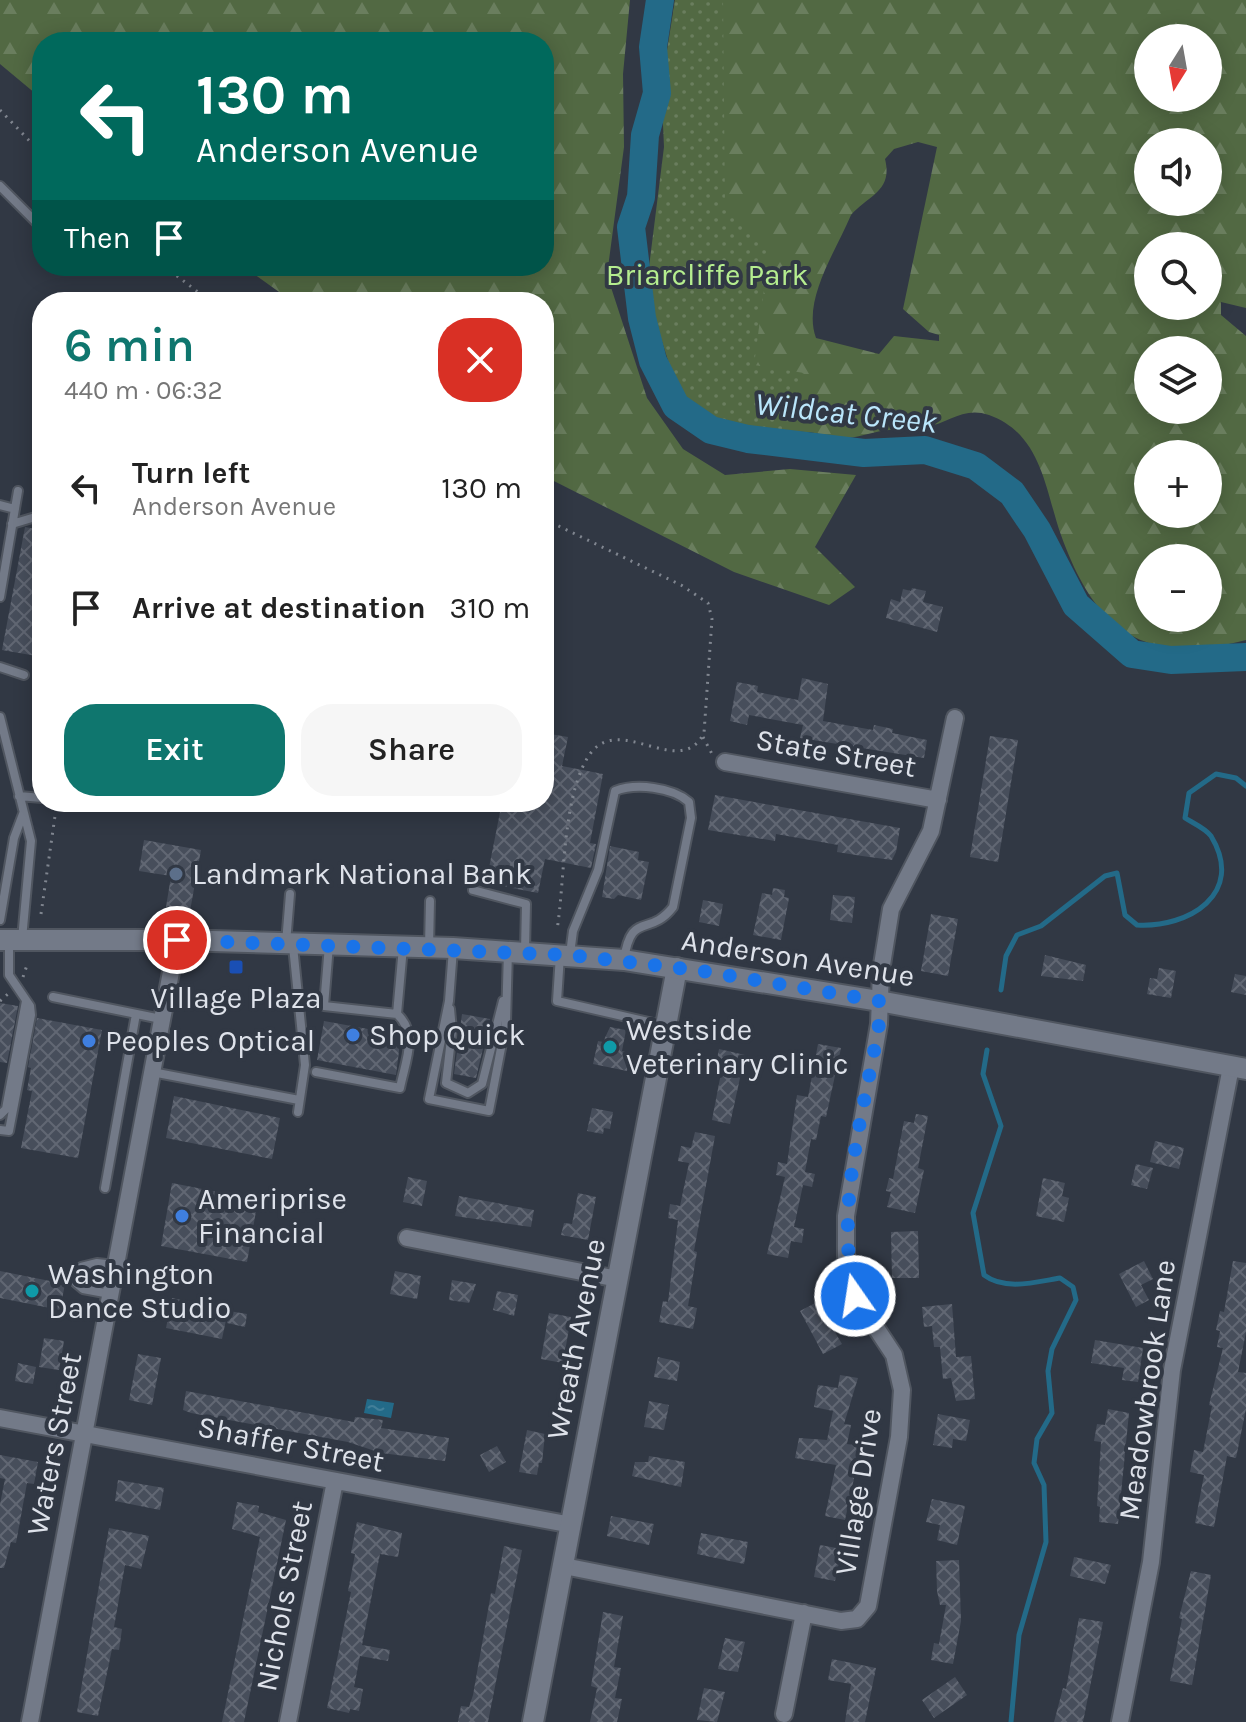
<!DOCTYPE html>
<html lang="en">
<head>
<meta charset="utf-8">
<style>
	body { margin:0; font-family:Karla,sans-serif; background:#f6f6f6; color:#222; height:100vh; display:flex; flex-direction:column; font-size:30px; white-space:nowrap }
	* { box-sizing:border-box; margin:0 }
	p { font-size:26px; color:#767676 }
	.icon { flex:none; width:44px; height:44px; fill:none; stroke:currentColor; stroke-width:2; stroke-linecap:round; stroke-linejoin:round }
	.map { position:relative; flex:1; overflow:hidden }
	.side { position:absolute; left:32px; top:292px; width:522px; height:520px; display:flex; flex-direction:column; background:#fff; border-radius:32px; box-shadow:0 4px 20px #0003 }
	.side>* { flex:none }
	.banner { position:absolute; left:32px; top:32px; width:522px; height:244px; border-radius:32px; box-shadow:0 4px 20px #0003; background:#00695c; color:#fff; overflow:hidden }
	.needle { width:52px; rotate:191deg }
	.fabs { position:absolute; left:1134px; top:24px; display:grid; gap:16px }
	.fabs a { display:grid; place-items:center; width:88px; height:88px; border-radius:50%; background:#fff; box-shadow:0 4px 20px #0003; font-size:40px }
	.pin { position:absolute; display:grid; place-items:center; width:68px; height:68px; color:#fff; margin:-34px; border:4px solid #fff; border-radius:50%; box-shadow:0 2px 8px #0007 }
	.me { position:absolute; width:88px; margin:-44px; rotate:347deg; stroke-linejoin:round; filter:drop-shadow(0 0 6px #0008) }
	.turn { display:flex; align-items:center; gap:28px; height:168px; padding:0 32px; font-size:36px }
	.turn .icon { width:104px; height:104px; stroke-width:2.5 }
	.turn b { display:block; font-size:56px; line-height:68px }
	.then { display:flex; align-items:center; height:76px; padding:0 32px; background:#0003; gap:16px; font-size:30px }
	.round { display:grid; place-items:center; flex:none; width:84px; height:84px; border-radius:32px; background:#f6f6f6 }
	.overview { display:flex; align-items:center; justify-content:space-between; height:136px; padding:0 32px }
	h1 { font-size:48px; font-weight:600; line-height:60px; color:#0f766e }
	.button { display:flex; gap:16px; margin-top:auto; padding:16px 32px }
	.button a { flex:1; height:92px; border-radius:32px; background:#0f766e; color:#fff; font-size:32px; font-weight:600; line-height:92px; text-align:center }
	.button a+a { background:#f6f6f6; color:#222 }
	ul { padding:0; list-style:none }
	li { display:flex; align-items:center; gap:24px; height:120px; padding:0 32px }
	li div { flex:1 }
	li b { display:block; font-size:30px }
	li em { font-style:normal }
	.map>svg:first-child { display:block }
	.forest { fill:url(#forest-firs); fill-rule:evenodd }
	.park { fill:url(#park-dots) }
	.water { fill:url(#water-ripples) }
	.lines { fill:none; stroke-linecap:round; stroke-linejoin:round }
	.stream { stroke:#236a88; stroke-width:5 }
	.river { stroke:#236a88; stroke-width:28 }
	.building { fill:url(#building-cross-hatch) }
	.service-casing { stroke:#505660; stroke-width:12 }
	.minor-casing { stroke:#505660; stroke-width:20 }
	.tertiary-casing { stroke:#505660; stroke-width:24 }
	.secondary-casing { stroke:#505660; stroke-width:24 }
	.path { stroke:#808690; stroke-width:3; stroke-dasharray:2 6; stroke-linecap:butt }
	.service { stroke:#737a88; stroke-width:8 }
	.minor { stroke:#737a88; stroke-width:16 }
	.tertiary { stroke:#737a88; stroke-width:20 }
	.secondary { stroke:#737a88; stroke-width:20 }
	.route { stroke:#1a73e8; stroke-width:14; stroke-dasharray:0 25.2 }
	.service-dot { fill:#5c6f8a; stroke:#313844; stroke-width:3 }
	.transit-dot { fill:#1a4fb4; stroke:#313844; stroke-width:3 }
	.shop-dot { fill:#3f7fe0; stroke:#313844; stroke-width:3 }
	.culture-dot { fill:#0f9aa8; stroke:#313844; stroke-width:3 }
	.labels { text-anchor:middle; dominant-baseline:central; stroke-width:8; stroke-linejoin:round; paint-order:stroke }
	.park-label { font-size:30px; fill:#b5ed8f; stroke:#313844 }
	.street-label { font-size:30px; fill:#dee2ea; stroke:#313844 }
	.poi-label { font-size:30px; fill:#dee2ea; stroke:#313844; text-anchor:start }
	.water-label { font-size:32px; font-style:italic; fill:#bae6fb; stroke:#313844 }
</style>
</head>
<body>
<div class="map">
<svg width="1246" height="1722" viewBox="0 0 1246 1722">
	<defs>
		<pattern id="forest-firs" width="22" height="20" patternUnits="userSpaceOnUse" patternTransform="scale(2)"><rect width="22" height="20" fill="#526943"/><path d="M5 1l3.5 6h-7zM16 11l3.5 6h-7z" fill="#6a7e5e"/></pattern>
		<pattern id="park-dots" width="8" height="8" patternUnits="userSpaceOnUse" patternTransform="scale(2)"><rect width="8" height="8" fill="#526943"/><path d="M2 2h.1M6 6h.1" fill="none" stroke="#6a7e5e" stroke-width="1.8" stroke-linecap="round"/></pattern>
		<pattern id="water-ripples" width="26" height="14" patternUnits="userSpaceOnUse" patternTransform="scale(2)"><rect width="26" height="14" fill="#236a88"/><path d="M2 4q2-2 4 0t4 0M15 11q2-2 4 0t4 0" fill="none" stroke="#427f99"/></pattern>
		<pattern id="building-cross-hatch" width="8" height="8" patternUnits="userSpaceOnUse" patternTransform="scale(2)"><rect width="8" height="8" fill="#474e5b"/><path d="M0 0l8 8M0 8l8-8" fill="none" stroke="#616773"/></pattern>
	</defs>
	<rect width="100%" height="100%" fill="#313844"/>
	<path class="forest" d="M 0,0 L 630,0 L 623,74 L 624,147 L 607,275 L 647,398 L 683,449 L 725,475 L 790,469 L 856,475 L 815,547 L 855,587 L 829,605 L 734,572 L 544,476 L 544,302 L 293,302 L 243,266 L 544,266 L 544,42 L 42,42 L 42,99 L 0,64 Z
		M 675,0 L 1246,0 L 1246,308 L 1221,302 L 1221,315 L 1246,336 L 1246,640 C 1143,667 1095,630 1061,535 C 1045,490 1042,434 989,415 C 964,406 949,423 926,427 C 914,429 901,428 889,430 C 875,431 861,437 847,438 C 834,439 819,432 805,432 C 789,431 773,432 757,433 L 664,147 L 662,102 ZM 1148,38 L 1208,38 L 1208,98 L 1148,98 ZM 918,142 L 937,147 L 903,309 L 929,332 L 939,335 L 939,341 L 894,336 L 879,354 L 816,338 C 802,300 836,251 851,215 C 869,195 893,191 885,159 L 894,149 ZM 1148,142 L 1208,142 L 1208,202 L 1148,202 ZM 1148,246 L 1208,246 L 1208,306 L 1148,306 ZM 1148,350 L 1208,350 L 1208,410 L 1148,410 ZM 1148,454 L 1208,454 L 1208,514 L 1148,514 ZM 1148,558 L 1208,558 L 1208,618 L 1148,618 Z"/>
	<path class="park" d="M 675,0 L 723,0 L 725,208 L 769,252 L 754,365 L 804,373 L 782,437 L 743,435 L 715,420 L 685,396 L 672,373 L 646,291 L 664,147 L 665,63 Z"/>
	<path class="water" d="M 367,1399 L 394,1403 L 391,1418 L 364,1413 Z"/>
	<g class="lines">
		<path class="stream" d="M 1001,990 L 1006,956 L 1017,935 L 1041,926 L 1105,876 L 1117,873 L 1125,915 L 1137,925 C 1188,928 1246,894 1211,836 C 1205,828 1193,823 1185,818 L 1189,793 L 1216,774 L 1236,778 L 1246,786
			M 987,1050 L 983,1074 L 1001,1126 L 973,1213 L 984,1275 C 1005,1291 1036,1282 1060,1278 L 1073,1287 L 1076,1300 L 1052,1349 L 1048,1371 L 1052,1413 L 1037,1439 L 1034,1463 L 1044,1485 L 1046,1542 L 1019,1635 L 1011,1722"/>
		<path class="river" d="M 660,0 L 653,47 L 657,93 L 645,135 L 641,197 L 631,227 L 642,318 L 653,361 L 676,406 L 711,430 L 748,439 L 864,453 L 925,450 L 976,466 L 1012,493 L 1037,530 L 1076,605 L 1132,654 L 1171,660 L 1246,657"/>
	</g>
	<path class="building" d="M 25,527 L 42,530 L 42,657 L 2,650 Z
		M 912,588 L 926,591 L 923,602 L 943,607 L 937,632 L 886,618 L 891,599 L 900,602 L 903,589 L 911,591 Z
		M 802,678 L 828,684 L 823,721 L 873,730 L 874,725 L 893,729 L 892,733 L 927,740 L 924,758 L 800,738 L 803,725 L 749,715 L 747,725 L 730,721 L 737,682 L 758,686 L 757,692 L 798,700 Z
		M 544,733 L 568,737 L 562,766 L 603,774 L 590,843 L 596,844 L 591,868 L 545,859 L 538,893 L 486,883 L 502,802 L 544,802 Z
		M 990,736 L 1018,740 L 998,862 L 970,857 Z
		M 715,795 L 900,828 L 896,852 L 892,860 L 862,856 L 837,852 L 838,845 L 776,834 L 775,841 L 708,830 Z
		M 144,840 L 201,850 L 190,911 L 166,907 L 171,876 L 139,871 Z
		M 610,846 L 639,852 L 638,860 L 649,862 L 641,900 L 618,895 L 614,899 L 602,897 Z
		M 773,888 L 785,890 L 784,897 L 789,898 L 781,940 L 753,935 L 762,893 L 772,895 Z
		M 833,895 L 855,897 L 852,923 L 830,920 Z
		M 703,900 L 723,904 L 719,926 L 699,922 Z
		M 931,914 L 958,919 L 948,976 L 921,971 Z
		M 1045,955 L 1086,965 L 1083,981 L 1041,976 Z
		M 1159,968 L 1176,971 L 1171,998 L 1147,994 L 1150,978 L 1157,979 Z
		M 1235,974 L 1246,976 L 1246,995 L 1231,992 Z
		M 0,1003 L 18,1006 L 7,1063 L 0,1062 Z
		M 462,1014 L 490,1019 L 476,1078 L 454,1074 Z
		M 37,1018 L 102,1030 L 78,1158 L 21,1148 L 32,1091 L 27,1090 L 31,1068 L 28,1067 Z
		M 324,1021 L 401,1035 L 396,1075 L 317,1060 Z
		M 610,1027 L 626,1030 L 622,1051 L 631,1053 L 627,1071 L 593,1064 L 598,1041 L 603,1042 Z
		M 818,1044 L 841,1048 L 826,1117 L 821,1116 L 816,1140 L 811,1139 L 805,1172 L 815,1174 L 812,1187 L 803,1185 L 794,1227 L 804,1229 L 802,1243 L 791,1241 L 788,1258 L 767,1254 L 785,1177 L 776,1175 L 778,1162 L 787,1164 L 797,1095 L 808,1097 Z
		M 719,1049 L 745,1055 L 730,1124 L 712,1120 L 721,1073 L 705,1070 L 708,1057 L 717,1059 Z
		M 174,1096 L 280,1118 L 272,1159 L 166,1138 Z
		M 592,1108 L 613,1112 L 610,1129 L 604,1128 L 603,1134 L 587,1131 Z
		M 916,1114 L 928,1116 L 918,1168 L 924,1170 L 915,1213 L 887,1207 L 891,1192 L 886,1191 L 889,1178 L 893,1179 L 904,1121 L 914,1123 Z
		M 695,1132 L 715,1136 L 694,1251 L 697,1252 L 688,1306 L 697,1308 L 693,1329 L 659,1322 L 663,1301 L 668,1302 L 678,1220 L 668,1218 L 670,1204 L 680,1206 L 689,1163 L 678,1161 L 681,1146 L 691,1148 Z
		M 1155,1141 L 1184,1148 L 1179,1169 L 1150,1162 Z
		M 1136,1164 L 1153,1168 L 1147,1189 L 1131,1185 Z
		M 408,1177 L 427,1181 L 422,1206 L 403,1202 Z
		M 1043,1178 L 1065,1183 L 1062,1196 L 1069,1198 L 1064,1222 L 1036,1216 Z
		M 172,1183 L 258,1200 L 247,1262 L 161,1246 Z
		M 578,1193 L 596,1197 L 588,1240 L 561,1235 L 564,1223 L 572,1224 Z
		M 459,1196 L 534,1210 L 531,1227 L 455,1216 Z
		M 918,1231 L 919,1278 L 892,1278 L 891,1232 Z
		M 1144,1261 L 1153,1279 L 1141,1285 L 1149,1300 L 1136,1307 L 1119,1274 Z
		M 1233,1261 L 1246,1263 L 1246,1332 L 1238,1372 L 1246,1373 L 1246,1409 L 1236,1458 L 1227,1456 L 1214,1527 L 1195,1523 L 1204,1475 L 1190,1472 L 1194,1450 L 1203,1452 L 1212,1406 L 1209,1405 L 1223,1348 L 1217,1347 L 1220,1331 L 1216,1330 L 1220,1311 L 1224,1312 Z
		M 0,1271 L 65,1284 L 60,1310 L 0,1298 Z
		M 395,1271 L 421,1276 L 417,1299 L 390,1294 Z
		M 452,1280 L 476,1284 L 469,1303 L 449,1300 Z
		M 497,1291 L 518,1295 L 514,1316 L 493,1310 Z
		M 172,1298 L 190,1302 L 188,1312 L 226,1320 L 222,1339 L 166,1328 Z
		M 817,1302 L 842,1344 L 823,1354 L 800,1311 Z
		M 952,1304 L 956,1357 L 971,1356 L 975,1399 L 956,1401 L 951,1378 L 943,1379 L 940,1347 L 934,1347 L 932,1326 L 924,1327 L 922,1307 Z
		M 229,1311 L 247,1314 L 245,1327 L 227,1323 Z
		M 549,1313 L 571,1317 L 563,1363 L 541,1359 Z
		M 44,1338 L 64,1341 L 59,1370 L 39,1367 Z
		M 1095,1340 L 1143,1348 L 1138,1382 L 1122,1380 L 1124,1368 L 1091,1363 Z
		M 138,1354 L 161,1358 L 152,1405 L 129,1400 Z
		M 658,1357 L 680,1362 L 677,1381 L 654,1377 Z
		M 18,1363 L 36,1367 L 33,1384 L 15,1381 Z
		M 840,1375 L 858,1378 L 844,1424 L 851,1425 L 847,1444 L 861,1446 L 845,1520 L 825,1516 L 836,1465 L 795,1458 L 799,1438 L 827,1440 L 833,1411 L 814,1407 L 818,1385 L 838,1388 Z
		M 186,1391 L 354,1422 L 355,1417 L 383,1420 L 381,1428 L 449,1438 L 445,1461 L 381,1453 L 348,1442 L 191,1413 L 183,1410 Z
		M 649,1401 L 669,1405 L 664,1430 L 644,1427 Z
		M 1108,1409 L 1129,1413 L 1118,1524 L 1099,1522 L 1100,1507 L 1097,1506 L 1101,1442 L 1094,1441 L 1097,1424 L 1105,1425 Z
		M 938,1414 L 970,1420 L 966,1441 L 953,1439 L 952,1448 L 933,1445 Z
		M 527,1430 L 545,1434 L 542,1463 L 539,1463 L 537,1475 L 519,1472 Z
		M 497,1446 L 506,1462 L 489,1472 L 480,1455 Z
		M 0,1455 L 38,1462 L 34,1484 L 27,1483 L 16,1543 L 11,1542 L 4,1568 L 0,1568 L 0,1504 L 5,1479 L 0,1478 Z
		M 649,1456 L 685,1462 L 681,1487 L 632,1476 L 635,1462 L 648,1462 Z
		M 118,1480 L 164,1488 L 160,1510 L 115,1501 Z
		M 932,1499 L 965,1506 L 957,1545 L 937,1540 L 940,1525 L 926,1522 Z
		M 237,1502 L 259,1506 L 258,1512 L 286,1520 L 244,1722 L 222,1722 L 260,1537 L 232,1529 Z
		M 611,1516 L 654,1524 L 649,1545 L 607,1536 Z
		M 357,1522 L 402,1533 L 398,1557 L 380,1554 L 362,1645 L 390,1650 L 388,1661 L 360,1656 L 354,1687 L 363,1689 L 359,1711 L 350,1709 L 349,1713 L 327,1708 L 351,1592 L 348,1591 L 355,1554 L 351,1553 Z
		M 109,1528 L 149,1536 L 141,1569 L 125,1565 L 114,1627 L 122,1629 L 119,1650 L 112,1649 L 98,1716 L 77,1712 Z
		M 701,1533 L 748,1542 L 744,1564 L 697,1554 Z
		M 820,1545 L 842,1549 L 835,1581 L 814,1577 Z
		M 504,1546 L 522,1550 L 488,1722 L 458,1722 L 461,1706 L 469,1707 L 473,1695 L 491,1593 L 495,1594 Z
		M 1074,1557 L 1111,1565 L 1105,1584 L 1070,1576 Z
		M 959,1560 L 961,1621 L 953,1664 L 931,1660 L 934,1643 L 939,1644 L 946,1605 L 940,1605 L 937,1591 L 936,1561 Z
		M 1191,1571 L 1211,1575 L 1192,1685 L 1170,1681 L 1182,1619 L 1179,1618 Z
		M 603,1612 L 623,1616 L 614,1667 L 621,1668 L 615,1698 L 622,1699 L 617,1722 L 590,1722 L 597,1688 L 591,1686 Z
		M 1079,1618 L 1103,1622 L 1083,1722 L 1054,1722 L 1063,1688 L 1066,1689 Z
		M 725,1638 L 745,1642 L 738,1672 L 718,1669 Z
		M 832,1659 L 876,1668 L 865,1722 L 845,1722 L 851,1684 L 828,1680 Z
		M 955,1677 L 967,1695 L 934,1718 L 922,1700 Z
		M 704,1688 L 725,1692 L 717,1722 L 697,1720 Z"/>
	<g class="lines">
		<g class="service-casing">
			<path id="service" d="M 0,186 L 42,228
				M 0,505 L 15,509
				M 12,524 L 42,515
				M 0,597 L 18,491
				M 0,667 L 24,675
				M 0,717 L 31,841 L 22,939
				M 19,796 L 42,798
				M 473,890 L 526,904 L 525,951
				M 0,920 L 14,838 L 23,814
				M 286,943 L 290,894
				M 329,945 L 324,1006 L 397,1014 L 403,947
				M 293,946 L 305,1065 L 298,1112
				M 429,947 L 430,901
				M 453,949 L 449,1001 L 429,1099 L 489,1111 L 506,1022 L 508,951
				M 570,954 L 573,931 L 598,870 L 615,791 C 636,783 672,787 689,802 L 691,818 L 673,907 C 649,938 631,910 624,960
				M 560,955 L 557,1001 L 666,1026
				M 53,997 L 161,1019
				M 450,1009 L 452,1030 L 446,1083 L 468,1093 L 482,1084 L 503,1001
				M 152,1072 L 299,1100
				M 316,1072 L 400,1088 C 405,1062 419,1034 397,1014
				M 0,1115 L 6,1109 L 26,1001
				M 0,1130 L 9,1131 L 31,1015 L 30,1006 L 9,975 L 9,942
				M 105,1188 L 136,1014
				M 110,1294 L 83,1289 L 76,1283 L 81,1267 L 97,1263 L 115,1265"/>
		</g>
		<g class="minor-casing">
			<path id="minor" d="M 725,762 L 938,800
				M 407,1238 L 618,1279
				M 0,1418 L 572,1525
				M 564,1566 L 841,1621 L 857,1619 L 868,1606 L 899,1437 L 902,1390 L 894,1355 L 855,1296 L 846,1256 L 846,1216 L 879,1024 L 881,971 L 891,909 L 931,831 L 955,718
				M 784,1714 L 804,1613
				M 30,1722 L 177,940
				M 288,1722 L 335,1481
				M 1120,1722 L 1151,1562 L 1172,1370 L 1231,1067"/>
		</g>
		<g class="tertiary-casing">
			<path id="tertiary" d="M 533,1722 L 677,968"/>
		</g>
		<g class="secondary-casing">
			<path id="secondary" d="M 0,940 L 177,940 L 453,948 L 624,960 L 879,1001 L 1246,1069"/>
		</g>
		<path class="path" d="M 0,110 L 42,154
			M 164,266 L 211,302
			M 544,519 L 681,585 L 708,603 L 712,619 L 704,733 C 680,781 620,712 590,754 C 562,794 565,881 557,930
			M 703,737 L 712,754
			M 41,914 L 57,802
			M 23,977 L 27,965
			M 0,1001 L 8,994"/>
		<use href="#service" class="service"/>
		<use href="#minor" class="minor"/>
		<use href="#tertiary" class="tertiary"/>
		<use href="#secondary" class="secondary"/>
	</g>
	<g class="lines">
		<path class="route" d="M 177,940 L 570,955 L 702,971 L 879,1001 L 879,1024 C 864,1113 834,1207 855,1296"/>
	</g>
	<circle class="service-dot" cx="176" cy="874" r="8"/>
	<rect class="transit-dot" x="228" y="959" width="16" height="16" rx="4"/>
	<g class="shop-dot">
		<circle cx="353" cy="1035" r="8"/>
		<circle cx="89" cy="1041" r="8"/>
		<circle cx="182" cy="1216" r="8"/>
	</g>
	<g class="culture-dot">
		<circle cx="610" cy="1047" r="8"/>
		<circle cx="32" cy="1291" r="8"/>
	</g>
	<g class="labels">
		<g class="park-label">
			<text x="707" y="275">Briarcliffe Park</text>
		</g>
		<g class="street-label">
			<text transform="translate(836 753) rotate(10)">State Street</text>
			<text transform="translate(798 958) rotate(9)">Anderson Avenue</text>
			<text transform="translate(576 1339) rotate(-79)">Wreath Avenue</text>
			<text transform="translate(1147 1390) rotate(-82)">Meadowbrook Lane</text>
			<text transform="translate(54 1444) rotate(-79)">Waters Street</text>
			<text transform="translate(291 1444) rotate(11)">Shaffer Street</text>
			<text transform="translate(858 1492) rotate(-81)">Village Drive</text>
			<text transform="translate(284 1596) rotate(-79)">Nichols Street</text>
		</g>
		<g class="poi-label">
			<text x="192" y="874">Landmark National Bank</text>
			<text x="236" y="998" text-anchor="middle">Village Plaza</text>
			<text x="626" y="1030">Westside<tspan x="626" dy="34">Veterinary Clinic</tspan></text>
			<text x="369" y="1035">Shop Quick</text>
			<text x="105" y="1041">Peoples Optical</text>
			<text x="198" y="1199">Ameriprise<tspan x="198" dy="34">Financial</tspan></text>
			<text x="48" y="1274">Washington<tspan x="48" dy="34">Dance Studio</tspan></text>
		</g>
		<g class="water-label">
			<text transform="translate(846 413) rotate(6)">Wildcat Creek</text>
		</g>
	</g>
</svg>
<div class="fabs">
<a><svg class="needle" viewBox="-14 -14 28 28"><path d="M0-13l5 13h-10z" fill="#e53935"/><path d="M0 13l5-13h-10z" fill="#767676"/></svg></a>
<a><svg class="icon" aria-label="sound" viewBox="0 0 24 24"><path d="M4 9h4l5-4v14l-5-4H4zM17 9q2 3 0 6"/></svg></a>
<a><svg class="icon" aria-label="search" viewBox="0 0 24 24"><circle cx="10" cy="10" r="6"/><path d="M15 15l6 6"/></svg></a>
<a><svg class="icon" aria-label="layers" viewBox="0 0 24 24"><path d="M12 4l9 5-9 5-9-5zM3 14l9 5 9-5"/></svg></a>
<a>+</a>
<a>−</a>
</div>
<div class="pin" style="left:177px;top:940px;background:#d93025"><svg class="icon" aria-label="arrive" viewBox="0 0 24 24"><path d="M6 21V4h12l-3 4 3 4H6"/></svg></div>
<svg class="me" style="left:855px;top:1296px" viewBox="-20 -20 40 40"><circle r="17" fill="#1a73e8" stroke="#fff" stroke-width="3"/><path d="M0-11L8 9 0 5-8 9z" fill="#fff"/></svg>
<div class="banner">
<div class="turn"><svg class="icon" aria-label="left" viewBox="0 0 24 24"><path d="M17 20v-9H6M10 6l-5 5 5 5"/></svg><div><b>130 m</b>Anderson Avenue</div></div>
<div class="then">Then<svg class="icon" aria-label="arrive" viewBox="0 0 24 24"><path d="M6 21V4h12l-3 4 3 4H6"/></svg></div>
</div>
<section class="side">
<div class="overview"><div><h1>6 min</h1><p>440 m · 06:32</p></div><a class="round" style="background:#d93025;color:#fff"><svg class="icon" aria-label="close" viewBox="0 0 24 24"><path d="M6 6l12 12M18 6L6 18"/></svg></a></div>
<ul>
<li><svg class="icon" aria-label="left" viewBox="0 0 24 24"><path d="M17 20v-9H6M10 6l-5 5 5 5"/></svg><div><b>Turn left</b><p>Anderson Avenue</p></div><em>130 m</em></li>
<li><svg class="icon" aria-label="arrive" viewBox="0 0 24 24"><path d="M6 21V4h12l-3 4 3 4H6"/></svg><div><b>Arrive at destination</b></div><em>310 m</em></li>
</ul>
<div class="button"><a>Exit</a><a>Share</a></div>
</section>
</div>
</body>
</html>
